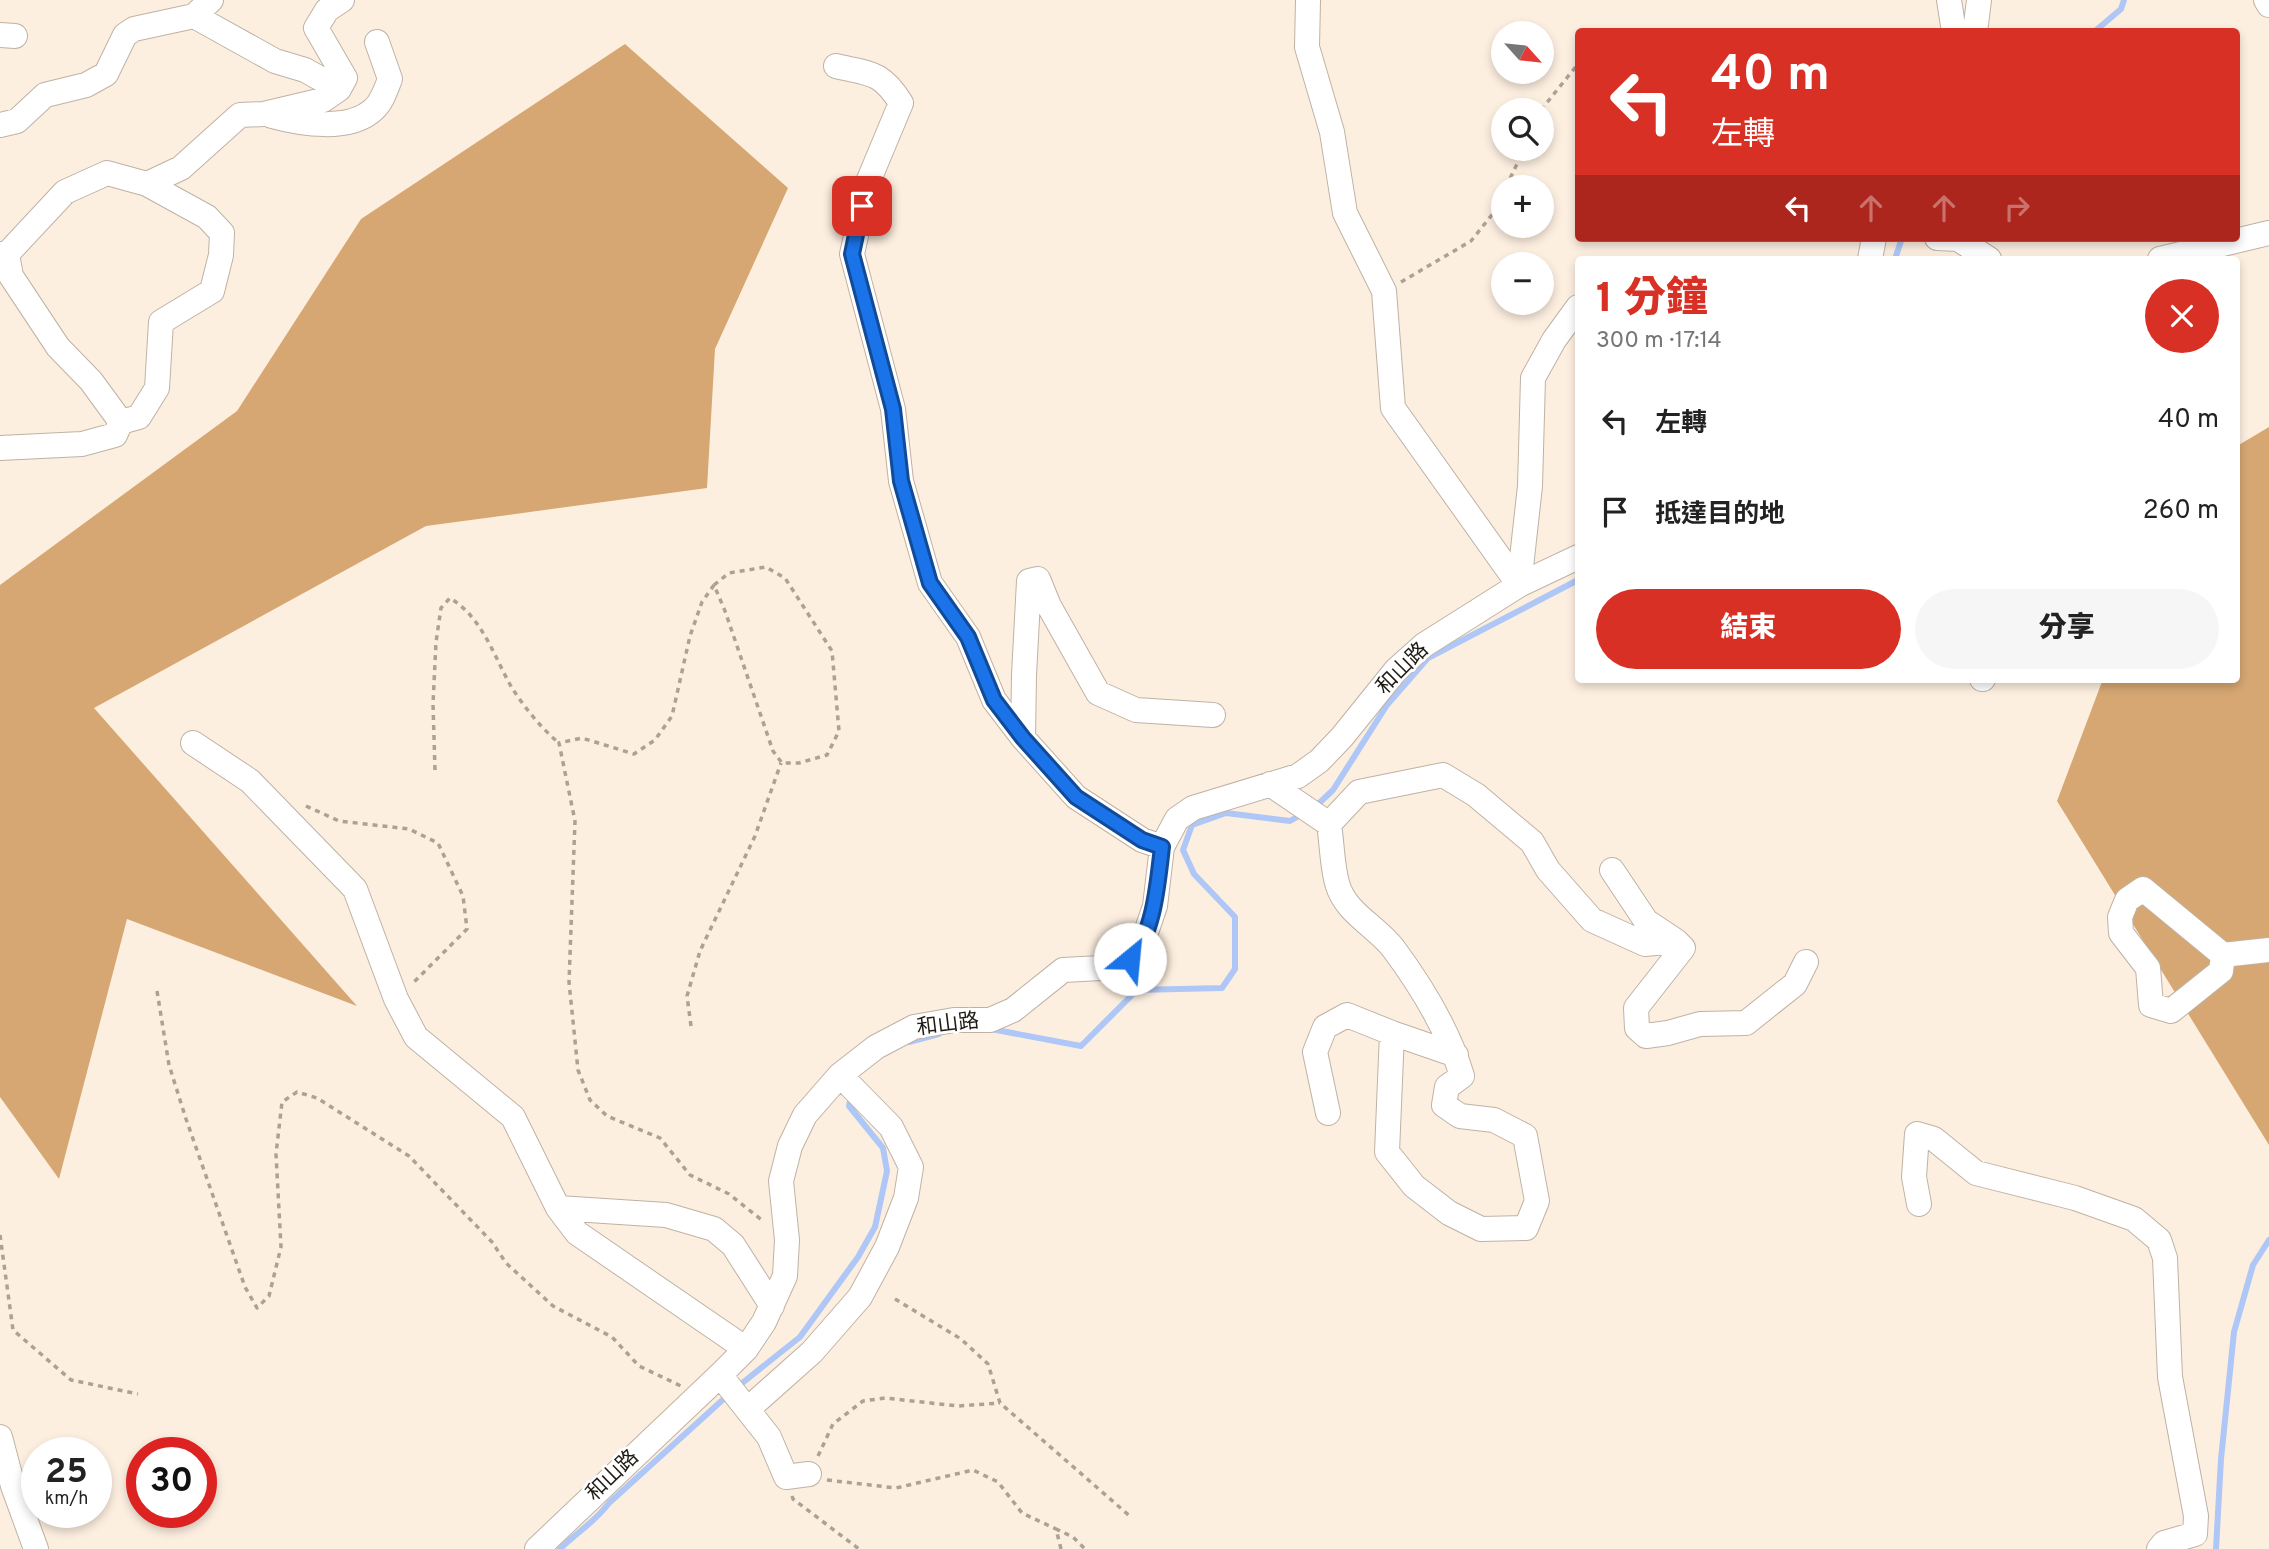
<!DOCTYPE html>
<html lang="zh-TW">
<head>
<meta charset="utf-8">
<style>
	body { margin:0; font-family:Overpass,"Noto Sans TC",sans-serif; background:#f6f6f6; color:#222; height:100vh; display:flex; flex-direction:column; font-size:26px; white-space:nowrap }
	* { box-sizing:border-box; margin:0 }
	p { font-size:23px; color:#767676 }
	.icon { flex:none; width:38px; height:38px; fill:none; stroke:currentColor; stroke-width:2; stroke-linecap:round; stroke-linejoin:round }
	.map { position:relative; flex:1; overflow:hidden }
	.drawer { position:absolute; left:1575px; top:256px; width:665px; height:427px; display:flex; flex-direction:column; background:#fff; border-radius:7px; box-shadow:0 4px 10px #0003 }
	.drawer>* { flex:none }
	.top-card { position:absolute; left:1575px; top:28px; width:665px; height:214px; border-radius:7px; box-shadow:0 4px 10px #0003; background:#d93025; color:#fff; overflow:hidden }
	.needle { width:46px; rotate:117deg }
	.fabs { position:absolute; left:1491px; top:21px; display:grid; gap:14px }
	.fabs a { display:grid; place-items:center; width:63px; height:63px; border-radius:50%; background:#fff; box-shadow:0 4px 10px #0003; font-size:35px }
	.speed { position:absolute; left:21px; top:1437px; display:flex; gap:14px; font-size:35px; font-weight:700; text-align:center }
	.speed>* { display:grid; place-content:center; width:91px; height:91px; border-radius:50%; background:#fff; box-shadow:0 4px 10px #0003; line-height:1 }
	.speed small { font-size:18px; font-weight:400 }
	.speed .limit { border:10px solid #d22; background:#fff; color:#111 }
	.pin { position:absolute; display:grid; place-items:center; width:60px; height:60px; color:#fff; margin:-30px; border-radius:14px; box-shadow:0 4px 10px #0006 }
	.me { position:absolute; width:77px; margin:-38px; rotate:28deg; stroke-linejoin:round; filter:drop-shadow(0 0 5px #0008) }
	.turn { display:flex; align-items:center; gap:24px; height:147px; padding:0 21px; font-size:32px }
	.turn .icon { width:91px; height:91px; stroke-width:2.5 }
	.turn b { display:block; font-size:49px; line-height:60px }
	.lanes { display:flex; align-items:center; height:66px; padding:0 21px; background:#0003; justify-content:center; gap:35px; direction:ltr }
	.lanes .off { opacity:.35 }
	.round { display:grid; place-items:center; flex:none; width:74px; height:74px; border-radius:37px; background:#f6f6f6 }
	.headline { display:flex; align-items:center; justify-content:space-between; height:119px; padding:0 21px }
	h1 { font-size:42px; font-weight:800; line-height:52px; color:#d93025 }
	.cta { display:flex; gap:14px; margin-top:auto; padding:14px 21px }
	.cta a { flex:1; height:80px; border-radius:42px; background:#d93025; color:#fff; font-size:28px; font-weight:800; line-height:80px; text-align:center }
	.cta a+a { background:#f6f6f6; color:#222 }
	ul { padding:0; list-style:none }
	li { display:flex; align-items:center; gap:21px; height:91px; padding:0 21px }
	li div { flex:1 }
	li b { display:block; font-size:26px }
	li em { font-style:normal }
	.map>svg:first-child { display:block }
	.forest { fill:#d6a772 }
	.lines { fill:none; stroke-linecap:round; stroke-linejoin:round }
	.stream { stroke:#aec7f6; stroke-width:6 }
	.minor-casing { stroke:#bfb2a4; stroke-width:26 }
	.path { stroke:#aba195; stroke-width:3.5; stroke-dasharray:5 5; stroke-linecap:butt }
	.minor { stroke:#fff; stroke-width:24 }
	.route-casing { stroke:#114b97; stroke-width:18 }
	.route { stroke:#1a73e8; stroke-width:12 }
	.labels { text-anchor:middle; dominant-baseline:central; stroke-width:5; stroke-linejoin:round; paint-order:stroke }
	.street-label { font-size:21px; fill:#1f1b15; stroke:#fff }
</style>
</head>
<body>
<div class="map">
<svg width="2269" height="1549" viewBox="0 0 2269 1549">
	<rect width="100%" height="100%" fill="#fdefe0"/>
	<path class="forest" d="M 625,44 L 788,188 L 715,349 L 707,488 L 426,526 L 94,708 L 357,1006 L 127,919 L 59,1179 L 0,1097 L 0,585 L 237,411 L 361,219 Z
		M 2269,427 L 2269,1145 L 2057,801 L 2103,679 L 2236,679 L 2237,446 Z"/>
	<g class="lines">
		<path class="stream" d="M 2094,32 L 2121,9 L 2124,0
			M 1895,259 L 1902,238
			M 1314,808 L 1333,790 L 1387,705 L 1428,658 L 1578,580
			M 991,1029 L 1081,1046 L 1137,990 L 1222,988 L 1235,969 L 1235,917 L 1194,874 L 1183,850 L 1192,825 L 1226,813 L 1290,821 L 1304,813
			M 909,1042 L 939,1034
			M 736,1388 L 800,1337 L 858,1257 L 875,1227 L 887,1171 L 883,1148 L 849,1106 L 851,1096
			M 560,1549 C 577,1532 594,1523 609,1503 L 728,1395
			M 2216,1549 L 2221,1459 L 2234,1332 L 2253,1265 L 2269,1240"/>
		<g class="minor-casing">
			<path id="minor" d="M 1308,0 L 1307,47 L 1332,132 L 1345,213 L 1384,291 L 1393,408 L 1519,585 L 1530,486 L 1533,378 L 1554,340 L 1578,307
				M 1949,0 L 1954,32
				M 2266,0 L 2269,5
				M 194,16 L 275,61 L 305,70 L 339,89
				M 1975,32 L 1979,0
				M 0,35 L 15,36
				M 836,66 C 870,74 881,71 901,103 L 868,182 L 852,254 L 893,409 L 901,481 L 930,583 L 968,637 L 994,700 L 1023,738 L 1076,797 L 1142,840 L 1162,847
				M 272,116 C 301,124 350,132 374,109 C 382,102 386,89 390,79 L 377,42
				M 0,125 L 17,121 L 45,95 L 86,85 L 106,74 L 125,35 L 134,29 L 194,16 L 211,0
				M 1937,238 L 1958,239 L 1989,259
				M 0,254 L 7,254 L 65,192 L 107,173 L 147,184 L 181,168 L 240,115 L 264,114 L 323,100 L 339,89 L 345,78 L 316,28 L 327,10 L 342,0
				M 1870,259 L 1874,238
				M 2160,259 L 2269,233
				M 121,422 L 139,417 L 157,388 L 161,322 L 212,291 L 221,255 L 222,233 L 207,217 L 147,184
				M 0,448 L 82,444 L 115,435 L 121,422 L 91,381 L 58,347 L 11,276 L 7,254
				M 1982,679 L 1983,679
				M 1023,738 L 1024,675 L 1029,581 L 1038,579 L 1049,606 L 1098,693 L 1136,710 L 1213,715
				M 193,743 L 250,781 L 355,889 L 396,999 L 416,1037 L 513,1117 L 558,1208 L 666,1215 L 714,1229 L 733,1245 L 772,1306
				M 1270,784 L 1329,824
				M 1612,870 L 1646,921 L 1676,941
				M 2223,955 L 2221,971 L 2171,1011 L 2151,1005 L 2148,968 L 2121,933 L 2120,917 L 2127,900 L 2143,889 L 2223,955 L 2269,950
				M 1392,1033 L 1456,1055
				M 1328,1113 L 1315,1052 L 1325,1027 L 1347,1015 L 1392,1033 L 1387,1152 L 1414,1186 L 1449,1213 L 1481,1229 L 1526,1228 L 1537,1201 L 1525,1136 L 1494,1120 L 1460,1116 L 1444,1105 L 1447,1087 L 1462,1076 C 1448,1029 1422,987 1393,948 C 1375,925 1345,913 1337,883 C 1332,865 1332,843 1329,824 L 1359,792 L 1443,775 L 1476,795 L 1532,842 L 1548,870 L 1592,920 L 1645,944 L 1676,941 L 1683,948 L 1636,1008 L 1637,1028 L 1646,1036 L 1668,1033 L 1700,1024 L 1746,1023 L 1795,984 L 1806,962
				M 1919,1204 L 1914,1177 L 1917,1134 L 1934,1139 L 1976,1173 L 2075,1198 L 2134,1219 L 2159,1240 L 2165,1258 L 2170,1377 L 2196,1516 L 2195,1534 L 2164,1543 L 2159,1549
				M 558,1208 L 577,1233 L 746,1349
				M 720,1375 L 769,1437 L 786,1477 L 809,1474
				M 748,1409 L 812,1352 L 860,1297 L 887,1247 L 906,1198 L 911,1167 L 891,1127 L 840,1075
				M 0,1437 L 13,1486 L 36,1549
				M 537,1549 L 720,1375 L 746,1349 L 764,1322 L 785,1276 L 787,1240 L 781,1181 L 790,1146 L 805,1115 L 840,1075 L 876,1047 L 914,1027 L 954,1020 L 990,1020 L 1013,1010 L 1063,970 L 1101,968 L 1130,959 L 1140,950 L 1155,906 L 1162,847 L 1177,819 L 1193,808 L 1298,776 L 1319,761 L 1342,737 L 1396,670 L 1424,645 L 1519,585 L 1578,557"/>
		</g>
		<path class="path" d="M 1541,110 L 1578,64
			M 1506,187 L 1524,149
			M 1401,282 L 1471,241 L 1495,211 L 1503,193
			M 714,585 L 729,573 L 766,567 L 785,578 L 832,651 L 839,731 L 827,755 L 799,763 L 782,763 L 773,751 L 725,611 L 714,585 L 702,602 L 690,636 L 672,716 L 655,740 L 634,754 L 582,738 L 559,743 L 575,821 L 569,982 L 578,1070 L 590,1100 L 607,1116 L 660,1138 L 690,1175 L 729,1194 L 763,1221
			M 435,770 L 433,704 L 436,642 L 441,608 L 450,598 C 483,618 494,657 512,688 C 525,708 541,728 559,743
			M 306,806 L 339,821 L 409,829 L 438,843 L 463,896 L 467,929 L 413,983
			M 157,991 L 169,1065 L 186,1119 L 245,1287 L 257,1308 L 269,1296 L 281,1247 L 276,1154 L 282,1102 L 297,1092 L 317,1098 L 409,1156 L 492,1242 L 506,1263 L 553,1306 L 612,1337 L 639,1366 L 681,1386
			M 691,1026 L 687,996 L 700,951 L 755,836 L 781,763
			M 0,1235 L 13,1330 L 71,1380 L 138,1394
			M 895,1299 L 961,1339 L 988,1364 L 1000,1403 L 1132,1518
			M 818,1456 L 833,1424 L 863,1401 L 885,1398 L 958,1406 L 1000,1403
			M 827,1480 L 896,1488 L 973,1470 L 998,1482 L 1022,1513 L 1056,1529
			M 792,1496 L 793,1499 L 859,1549
			M 1061,1549 L 1056,1529 L 1073,1537 L 1085,1549"/>
		<use href="#minor" class="minor"/>
	</g>
	<g class="lines">
		<g class="route-casing">
			<path id="route" d="M 862,206 L 852,254 L 893,409 L 901,481 L 930,583 L 968,637 L 994,700 L 1023,738 L 1076,797 L 1142,840 L 1162,847 C 1158,880 1154,936 1130,959"/>
		</g>
		<use href="#route" class="route"/>
	</g>
	<g class="labels">
		<g class="street-label">
			<text transform="translate(1403 669) rotate(-45)">和山路</text>
			<text transform="translate(948 1025) rotate(-7)">和山路</text>
			<text transform="translate(613 1476) rotate(-44)">和山路</text>
		</g>
	</g>
</svg>
<div class="fabs">
<a><svg class="needle" viewBox="-14 -14 28 28"><path d="M0-13l5 13h-10z" fill="#e53935"/><path d="M0 13l5-13h-10z" fill="#767676"/></svg></a>
<a><svg class="icon" aria-label="search" viewBox="0 0 24 24"><circle cx="10" cy="10" r="6"/><path d="M15 15l6 6"/></svg></a>
<a>+</a>
<a>−</a>
</div>
<div class="speed"><div>25<small>km/h</small></div><div class="limit">30</div></div>
<div class="pin" style="left:862px;top:206px;background:#d93025"><svg class="icon" aria-label="arrive" viewBox="0 0 24 24"><path d="M6 21V4h12l-3 4 3 4H6"/></svg></div>
<svg class="me" style="left:1130px;top:959px" viewBox="-20 -20 40 40"><circle r="19" fill="#fff"/><path d="M0-13L10 11 0 6-10 11z" fill="#1a73e8"/></svg>
<div class="top-card">
<div class="turn"><svg class="icon" aria-label="left" viewBox="0 0 24 24"><path d="M17 20v-9H6M10 6l-5 5 5 5"/></svg><div><b>40 m</b>左轉</div></div>
<div class="lanes"><svg class="icon" aria-label="left" viewBox="0 0 24 24"><path d="M17 20v-9H6M10 6l-5 5 5 5"/></svg><svg class="icon off" aria-label="ahead" viewBox="0 0 24 24"><path d="M12 20V5M6 11l6-6 6 6"/></svg><svg class="icon off" aria-label="ahead" viewBox="0 0 24 24"><path d="M12 20V5M6 11l6-6 6 6"/></svg><svg class="icon off" aria-label="right" viewBox="0 0 24 24"><path d="M7 20v-9h11M14 6l5 5-5 5"/></svg></div>
</div>
<section class="drawer">
<div class="headline"><div><h1>1 分鐘</h1><p>300 m · 17:14</p></div><a class="round" style="background:#d93025;color:#fff"><svg class="icon" aria-label="close" viewBox="0 0 24 24"><path d="M6 6l12 12M18 6L6 18"/></svg></a></div>
<ul>
<li><svg class="icon" aria-label="left" viewBox="0 0 24 24"><path d="M17 20v-9H6M10 6l-5 5 5 5"/></svg><div><b>左轉</b></div><em>40 m</em></li>
<li><svg class="icon" aria-label="arrive" viewBox="0 0 24 24"><path d="M6 21V4h12l-3 4 3 4H6"/></svg><div><b>抵達目的地</b></div><em>260 m</em></li>
</ul>
<div class="cta"><a>結束</a><a>分享</a></div>
</section>
</div>
</body>
</html>
